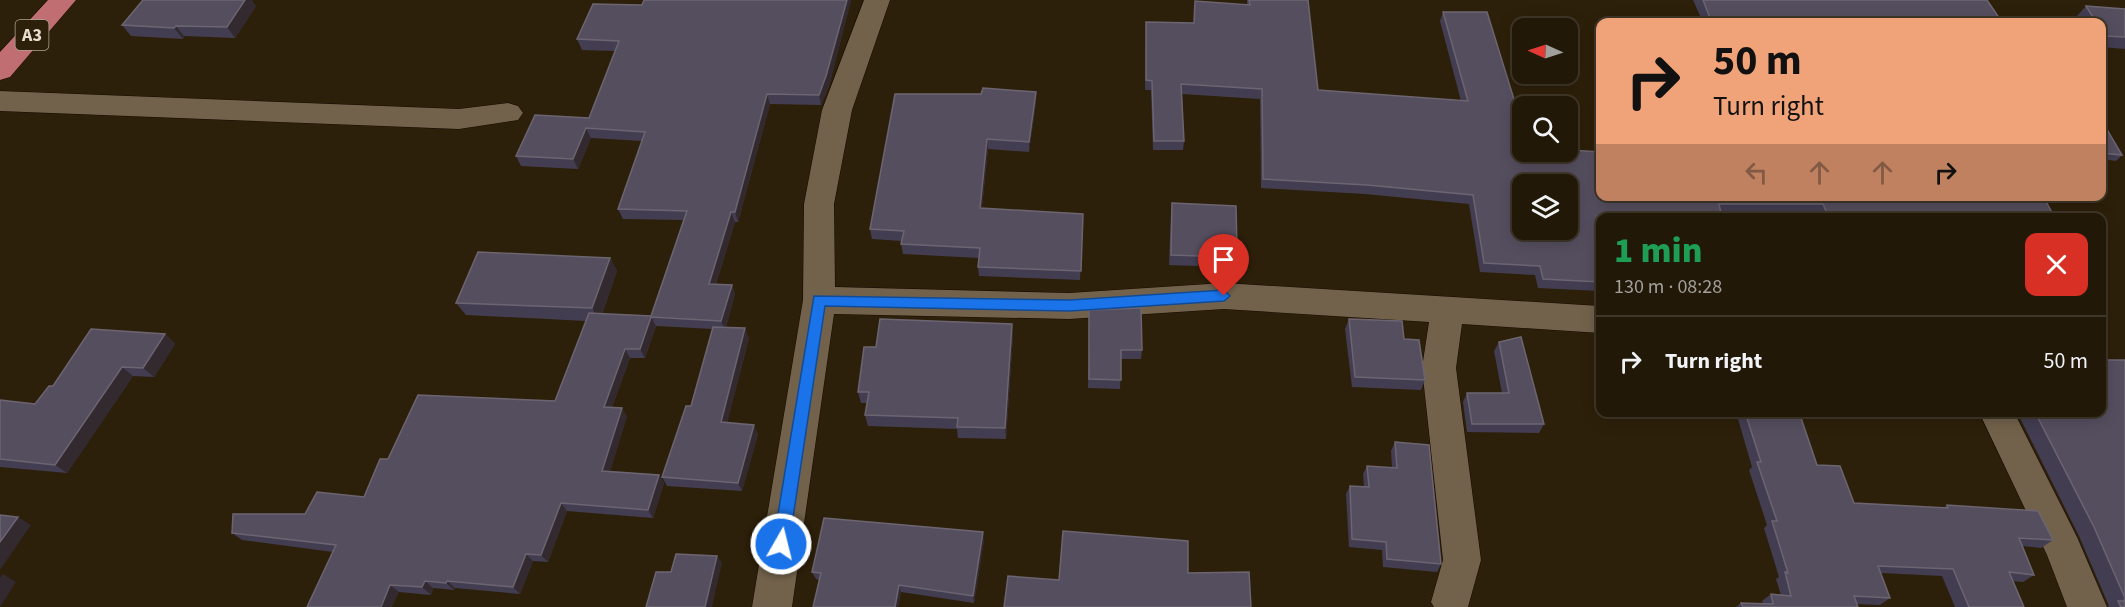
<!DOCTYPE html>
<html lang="en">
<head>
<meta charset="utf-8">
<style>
	body { margin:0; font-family:"Source Sans 3",sans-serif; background:#2a2112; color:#f1f3f6; height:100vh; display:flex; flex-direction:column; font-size:22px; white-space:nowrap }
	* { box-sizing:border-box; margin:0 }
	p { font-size:20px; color:#a2a09c }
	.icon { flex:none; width:33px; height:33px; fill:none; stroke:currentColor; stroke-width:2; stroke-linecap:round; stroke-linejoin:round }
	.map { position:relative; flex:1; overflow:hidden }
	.drawer { position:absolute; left:1596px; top:213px; width:510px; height:204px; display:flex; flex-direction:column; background:#221808; border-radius:12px; box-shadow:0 3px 15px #0003,0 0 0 2px #3f3729 }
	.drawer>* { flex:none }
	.guide { position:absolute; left:1596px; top:18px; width:510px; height:183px; border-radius:12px; box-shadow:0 3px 15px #0003,0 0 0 2px #3f3729; background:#f0a278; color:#111; overflow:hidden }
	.needle { width:39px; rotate:273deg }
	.tools { position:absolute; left:1512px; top:18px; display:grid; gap:12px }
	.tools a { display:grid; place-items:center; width:66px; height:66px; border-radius:12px; background:#221808; box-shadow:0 3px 15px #0003,0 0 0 2px #3f3729; font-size:30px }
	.pin { position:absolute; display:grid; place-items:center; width:51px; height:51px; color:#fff; margin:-62px -26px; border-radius:50% 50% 50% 0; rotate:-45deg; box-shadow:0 0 6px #0007 }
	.pin .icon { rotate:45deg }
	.me { position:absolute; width:66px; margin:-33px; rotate:8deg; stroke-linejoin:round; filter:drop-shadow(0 0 4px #0008) }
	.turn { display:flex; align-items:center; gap:21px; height:126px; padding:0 18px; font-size:27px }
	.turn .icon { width:78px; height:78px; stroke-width:2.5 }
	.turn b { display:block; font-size:42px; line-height:51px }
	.lanes { display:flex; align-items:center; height:57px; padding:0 18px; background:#0003; justify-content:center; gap:30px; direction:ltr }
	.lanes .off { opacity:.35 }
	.round { display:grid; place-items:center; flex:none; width:63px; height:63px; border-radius:12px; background:#2a2112 }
	.headline { display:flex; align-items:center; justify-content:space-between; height:102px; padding:0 18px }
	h1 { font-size:36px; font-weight:800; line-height:45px; color:#1e9e55 }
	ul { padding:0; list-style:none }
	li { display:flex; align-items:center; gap:18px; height:90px; padding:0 18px; border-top:2px solid #3f3729 }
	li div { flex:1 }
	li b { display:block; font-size:22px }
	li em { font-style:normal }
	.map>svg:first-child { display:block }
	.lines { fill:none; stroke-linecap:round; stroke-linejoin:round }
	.minor-casing { stroke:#150900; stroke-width:1 }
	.highway-casing { stroke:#150900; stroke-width:1 }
	.minor { fill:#72624b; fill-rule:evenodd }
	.highway { fill:#c06e71; fill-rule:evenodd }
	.wall { fill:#433d52 }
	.shaded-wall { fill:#332a2f }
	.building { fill:#554e5f; stroke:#6c6571; stroke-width:1.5; fill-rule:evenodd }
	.route { fill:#1a73e8; stroke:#114b97; stroke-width:1.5 }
	.labels { text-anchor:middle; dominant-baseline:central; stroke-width:4.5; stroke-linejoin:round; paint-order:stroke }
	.shield { fill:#2d200a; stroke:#afa595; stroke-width:1.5 }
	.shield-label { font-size:18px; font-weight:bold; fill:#e7ded1 }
</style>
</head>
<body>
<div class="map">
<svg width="2125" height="607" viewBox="0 0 2125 607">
	<rect width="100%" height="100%" fill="#2d200a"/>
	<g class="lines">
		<g class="minor-casing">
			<path id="minor" d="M 864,0 L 890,0 L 852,110 L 834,204 L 835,287 L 1069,293 L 1224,283 L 1600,306 L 1600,333 L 1462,324 L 1456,368 L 1481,560 L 1468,607 L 1434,607 L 1431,602 L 1443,560 L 1422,368 L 1429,322 L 1224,309 L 1069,319 L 834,314 L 792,607 L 752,607 L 803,300 L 804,204 L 822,110 Z
				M 0,91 L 459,109 L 508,103 L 518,106 L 523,113 L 518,120 L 459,129 L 0,111 Z
				M 1979,412 L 2014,412 L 2077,537 L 2107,607 L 2067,607 L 2047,555 Z"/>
		</g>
		<g class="highway-casing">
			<path id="highway" d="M 48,0 L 76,0 L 10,77 L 0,80 L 0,52 Z"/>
		</g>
		<use href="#minor" class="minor"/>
		<use href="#highway" class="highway"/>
	</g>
	<path class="wall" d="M 644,0 L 851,0 L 829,86 L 821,105 L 770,104 L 738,222 L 735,222 L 716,284 L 732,285 L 735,294 L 726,327 L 749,338 L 727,423 L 758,434 L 742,491 L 667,486 L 662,477 L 691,406 L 713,329 L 656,326 L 645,358 L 630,358 L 612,407 L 627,416 L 610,471 L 659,475 L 664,483 L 653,518 L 567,511 L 548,562 L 533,561 L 520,594 L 455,588 L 454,590 L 433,588 L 431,595 L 399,592 L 333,552 L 242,540 L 232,533 L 305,514 L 364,497 L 388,459 L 555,401 L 586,321 L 466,315 L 456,303 L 610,258 L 617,271 L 602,314 L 651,316 L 683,220 L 623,219 L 618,209 L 642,141 L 591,138 L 578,169 L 521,166 L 516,156 L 589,118 L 615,51 L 582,50 L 577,39 L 642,5 Z
		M 1247,0 L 1308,0 L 1318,90 L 1461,101 L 1440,21 L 1443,12 L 1522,152 L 1570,150 L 2043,196 L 2055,218 L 1818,218 L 1816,213 L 1721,213 L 1600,218 L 1600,291 L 1538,288 L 1535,275 L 1480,272 L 1469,204 L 1365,194 L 1261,188 L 1260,99 L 1182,94 L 1184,141 L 1183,150 L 1153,150 L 1151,90 L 1145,90 L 1146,22 L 1194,23 L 1195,1 L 1247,5 Z
		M 1693,0 L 1987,0 L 2002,22 L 1663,22 L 1666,17 L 1701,18 Z
		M 256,6 L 235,38 L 184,36 L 183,39 L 131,36 L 122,25 Z
		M 2086,6 L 2125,9 L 2125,49 L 2102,47 L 2102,22 L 2080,22 L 2076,17 Z
		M 1036,102 L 1029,152 L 988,149 L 982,208 L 1083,214 L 1080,280 L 979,276 L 978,267 L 979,258 L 903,254 L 901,244 L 902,241 L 872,239 L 870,229 Z
		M 2102,121 L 2122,155 L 2116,161 L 2102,159 Z
		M 1172,203 L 1237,251 L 1235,261 L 1199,260 L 1198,266 L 1169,265 L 1171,213 Z
		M 1089,310 L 1142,350 L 1141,359 L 1121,359 L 1120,389 L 1088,388 Z
		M 1349,319 L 1404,339 L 1425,380 L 1421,390 L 1352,387 L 1345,329 Z
		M 1012,324 L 1013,335 L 1006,439 L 958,438 L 957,429 L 868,426 L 865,415 L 867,403 L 861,403 L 858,392 L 876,347 Z
		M 165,334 L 175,344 L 154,377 L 133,376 L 67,473 L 0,467 L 0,400 L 35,404 L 53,386 Z
		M 1499,342 L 1544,424 L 1539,433 L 1467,432 L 1463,402 L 1467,393 L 1502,393 L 1494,351 Z
		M 2125,360 L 2125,607 L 2107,607 L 2109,606 L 2079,536 L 2017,412 L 2102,412 Z
		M 1736,412 L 1799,412 L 1817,465 L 1854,503 L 1943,508 L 1947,505 L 2053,540 L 2041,548 L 2023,546 L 2034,575 L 2023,582 L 2013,581 L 2024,607 L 1955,607 L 1942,576 L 1881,573 L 1890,598 L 1880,605 L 1857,604 L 1858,607 L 1736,607 L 1741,603 L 1763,603 L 1762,601 L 1771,594 L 1781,595 L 1776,579 L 1779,577 L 1764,528 L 1767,525 L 1749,470 L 1752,467 Z
		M 1895,412 L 1981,412 L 1977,415 L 1895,414 Z
		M 1395,442 L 1441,564 L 1437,572 L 1383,567 L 1382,550 L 1349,547 L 1346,494 L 1350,486 L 1364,487 L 1363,474 L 1367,466 L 1392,468 L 1391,451 Z
		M 984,540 L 974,603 L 901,592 L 898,607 L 813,607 L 819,580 L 816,579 L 812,572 Z"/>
	<path class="shaded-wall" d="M 245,0 L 252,0 L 256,6 L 235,38 L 227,27 Z
		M 847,0 L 851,0 L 851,1 L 829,86 L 821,105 L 819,95 Z
		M 176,26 L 184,36 L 183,39 L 174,28 Z
		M 1036,92 L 1036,102 L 1029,152 L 1029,142 Z
		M 767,94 L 770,104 L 738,222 L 735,212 Z
		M 586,128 L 591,138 L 578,169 L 573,159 Z
		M 987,139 L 988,149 L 981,218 L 980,208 Z
		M 731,212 L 735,222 L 713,293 L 709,284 Z
		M 610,258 L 617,271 L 599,321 L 592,308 Z
		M 732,285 L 735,294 L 725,330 L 721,321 Z
		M 651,317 L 656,326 L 645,358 L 640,349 Z
		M 1012,324 L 1013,335 L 1006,439 L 1005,428 Z
		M 745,328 L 749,338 L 725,431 L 721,422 Z
		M 165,334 L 175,344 L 154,377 L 143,368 Z
		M 625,349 L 630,358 L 609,416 L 604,407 Z
		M 122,367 L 133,376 L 67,473 L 55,465 Z
		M 622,408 L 627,416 L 608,479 L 602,471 Z
		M 754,425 L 758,434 L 742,491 L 738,483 Z
		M 659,475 L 664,483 L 653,518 L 648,510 Z
		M 561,503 L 567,511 L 548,562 L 541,555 Z
		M 18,517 L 31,525 L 0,570 L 0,542 Z
		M 983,532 L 984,540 L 974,603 L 973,596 Z
		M 526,554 L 533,561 L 520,594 L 513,587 Z
		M 717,556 L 722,563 L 712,607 L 705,607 Z
		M 3,574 L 16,582 L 0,607 L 0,578 Z
		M 425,581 L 433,588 L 431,595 L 422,587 Z
		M 447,581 L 455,588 L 454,590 L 446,583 Z
		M 390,585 L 399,592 L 392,607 L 381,607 Z
		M 899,585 L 901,592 L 898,607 L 895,607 Z"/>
	<path class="building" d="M 143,0 L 245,0 L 227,27 L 176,26 L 174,28 L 122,25 Z
		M 644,0 L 847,0 L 826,76 L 819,95 L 767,94 L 735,212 L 731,212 L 709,284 L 732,285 L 721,321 L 651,317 L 640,349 L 625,349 L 604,407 L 622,408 L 602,471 L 659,475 L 648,510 L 561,503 L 541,555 L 526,554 L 513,587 L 447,581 L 446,583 L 425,581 L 422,587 L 390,585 L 381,607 L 307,607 L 336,545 L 232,533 L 233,514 L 305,514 L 317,492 L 364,497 L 380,459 L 388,459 L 418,395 L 555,401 L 589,313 L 651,316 L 687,211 L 618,209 L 645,132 L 586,128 L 573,159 L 516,156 L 535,115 L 589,118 L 619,41 L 577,39 L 593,4 L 642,5 Z
		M 1249,0 L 1308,0 L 1318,90 L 1468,101 L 1443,12 L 1487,12 L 1517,109 L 1522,109 L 1522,152 L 1568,152 L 1568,139 L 1570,150 L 1600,152 L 1600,196 L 2043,196 L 2055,218 L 1829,218 L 1823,204 L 1719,204 L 1722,218 L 1600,218 L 1600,282 L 1543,279 L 1540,266 L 1484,263 L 1473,195 L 1367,185 L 1263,179 L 1262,89 L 1181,84 L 1184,141 L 1154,141 L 1152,81 L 1146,80 L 1146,22 L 1194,23 L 1195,1 L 1250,5 ZM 1522,184 L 1568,184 L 1568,230 L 1522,230 Z
		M 1703,0 L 1987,0 L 2002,22 L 1669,22 L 1666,17 L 1710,18 Z
		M 2086,6 L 2125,9 L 2125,37 L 2104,36 L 2102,32 L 2102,22 L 2096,22 Z
		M 983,88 L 1036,92 L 1029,142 L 987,139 L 980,208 L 1083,214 L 1081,271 L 978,267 L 980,248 L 901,244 L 904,231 L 870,229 L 895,94 L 981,94 Z
		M 2102,121 L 2122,155 L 2102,153 Z
		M 1172,203 L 1236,206 L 1237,251 L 1200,250 L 1200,256 L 1171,255 Z
		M 478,252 L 610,258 L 592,308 L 456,303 Z
		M 1141,308 L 1142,350 L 1121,350 L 1121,380 L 1089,379 L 1089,310 Z
		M 880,319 L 1012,324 L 1005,428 L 957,427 L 958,418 L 865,415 L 869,392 L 858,392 L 864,347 L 876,347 Z
		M 1349,319 L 1402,321 L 1404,339 L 1419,340 L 1425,380 L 1355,377 Z
		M 713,327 L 745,328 L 721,422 L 754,425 L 738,483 L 662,477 L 686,406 L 691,406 Z
		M 91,329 L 165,334 L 143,368 L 122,367 L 55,465 L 0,459 L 0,400 L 35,404 L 49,386 L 53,386 Z
		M 1521,337 L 1544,424 L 1472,424 L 1467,393 L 1509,393 L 1499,342 Z
		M 2102,360 L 2125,360 L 2125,607 L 2121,607 L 2118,601 L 2124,601 L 2125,598 L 2094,527 L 2035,412 L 2102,412 Z
		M 1745,412 L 1799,412 L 1817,465 L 1840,466 L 1854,503 L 1948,508 L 1947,505 L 2038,511 L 2053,540 L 2019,538 L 2034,575 L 2009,572 L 2024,607 L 1969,607 L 1953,569 L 1878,566 L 1890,598 L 1854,596 L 1858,607 L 1743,607 L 1741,603 L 1773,604 L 1771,594 L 1791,596 L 1785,572 L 1788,573 L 1772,521 L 1777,521 L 1757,462 L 1761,462 Z
		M 1395,442 L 1429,445 L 1441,564 L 1387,559 L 1386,542 L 1352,539 L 1350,486 L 1369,487 L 1367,466 L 1397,468 Z
		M 0,515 L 18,517 L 0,542 Z
		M 824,518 L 983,532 L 973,596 L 899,585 L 895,607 L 813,607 L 821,573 L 812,572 Z
		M 1063,531 L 1188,541 L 1188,573 L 1249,572 L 1251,607 L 1004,607 L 1008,576 L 1059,580 Z
		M 676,554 L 717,556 L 705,607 L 646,607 L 656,572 L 671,572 Z"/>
	<path class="route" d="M 1224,290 L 1230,296 L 1224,301 L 1070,311 L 825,306 L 789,544 L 786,550 L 781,552 L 775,550 L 773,544 L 814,296 L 1070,300 Z"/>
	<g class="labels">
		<rect class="shield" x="15.5" y="20" width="33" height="30" rx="4.5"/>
		<g class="shield-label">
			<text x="32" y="35">A3</text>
		</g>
	</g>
</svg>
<div class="tools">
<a><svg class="needle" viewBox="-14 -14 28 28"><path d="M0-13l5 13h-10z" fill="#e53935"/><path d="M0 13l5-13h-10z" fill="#a2a09c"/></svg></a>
<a><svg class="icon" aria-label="search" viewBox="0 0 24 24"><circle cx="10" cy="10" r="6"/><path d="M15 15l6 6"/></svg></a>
<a><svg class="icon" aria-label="layers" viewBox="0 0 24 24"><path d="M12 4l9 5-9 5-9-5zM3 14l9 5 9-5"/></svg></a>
</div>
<div class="pin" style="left:1224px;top:296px;background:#d93025"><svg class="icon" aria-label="arrive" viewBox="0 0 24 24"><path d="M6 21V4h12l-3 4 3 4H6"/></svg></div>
<svg class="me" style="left:781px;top:544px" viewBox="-20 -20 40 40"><circle r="17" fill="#1a73e8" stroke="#fff" stroke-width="3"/><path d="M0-11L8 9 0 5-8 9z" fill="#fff"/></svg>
<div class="guide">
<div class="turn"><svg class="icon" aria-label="right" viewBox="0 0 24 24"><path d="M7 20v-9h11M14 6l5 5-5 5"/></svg><div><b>50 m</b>Turn right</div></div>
<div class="lanes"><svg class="icon off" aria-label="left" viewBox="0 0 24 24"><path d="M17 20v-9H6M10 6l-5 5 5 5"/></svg><svg class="icon off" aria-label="ahead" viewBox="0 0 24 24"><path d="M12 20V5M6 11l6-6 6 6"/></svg><svg class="icon off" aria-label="ahead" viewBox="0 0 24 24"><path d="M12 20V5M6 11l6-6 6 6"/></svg><svg class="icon" aria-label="right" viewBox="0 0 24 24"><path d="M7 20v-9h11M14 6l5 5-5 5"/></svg></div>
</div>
<section class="drawer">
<div class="headline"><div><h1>1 min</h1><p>130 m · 08:28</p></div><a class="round" style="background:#d93025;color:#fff"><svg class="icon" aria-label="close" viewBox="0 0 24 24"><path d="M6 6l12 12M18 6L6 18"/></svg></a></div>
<ul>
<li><svg class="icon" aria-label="right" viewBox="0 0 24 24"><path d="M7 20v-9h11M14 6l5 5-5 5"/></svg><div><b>Turn right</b></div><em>50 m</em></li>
</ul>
</section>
</div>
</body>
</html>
